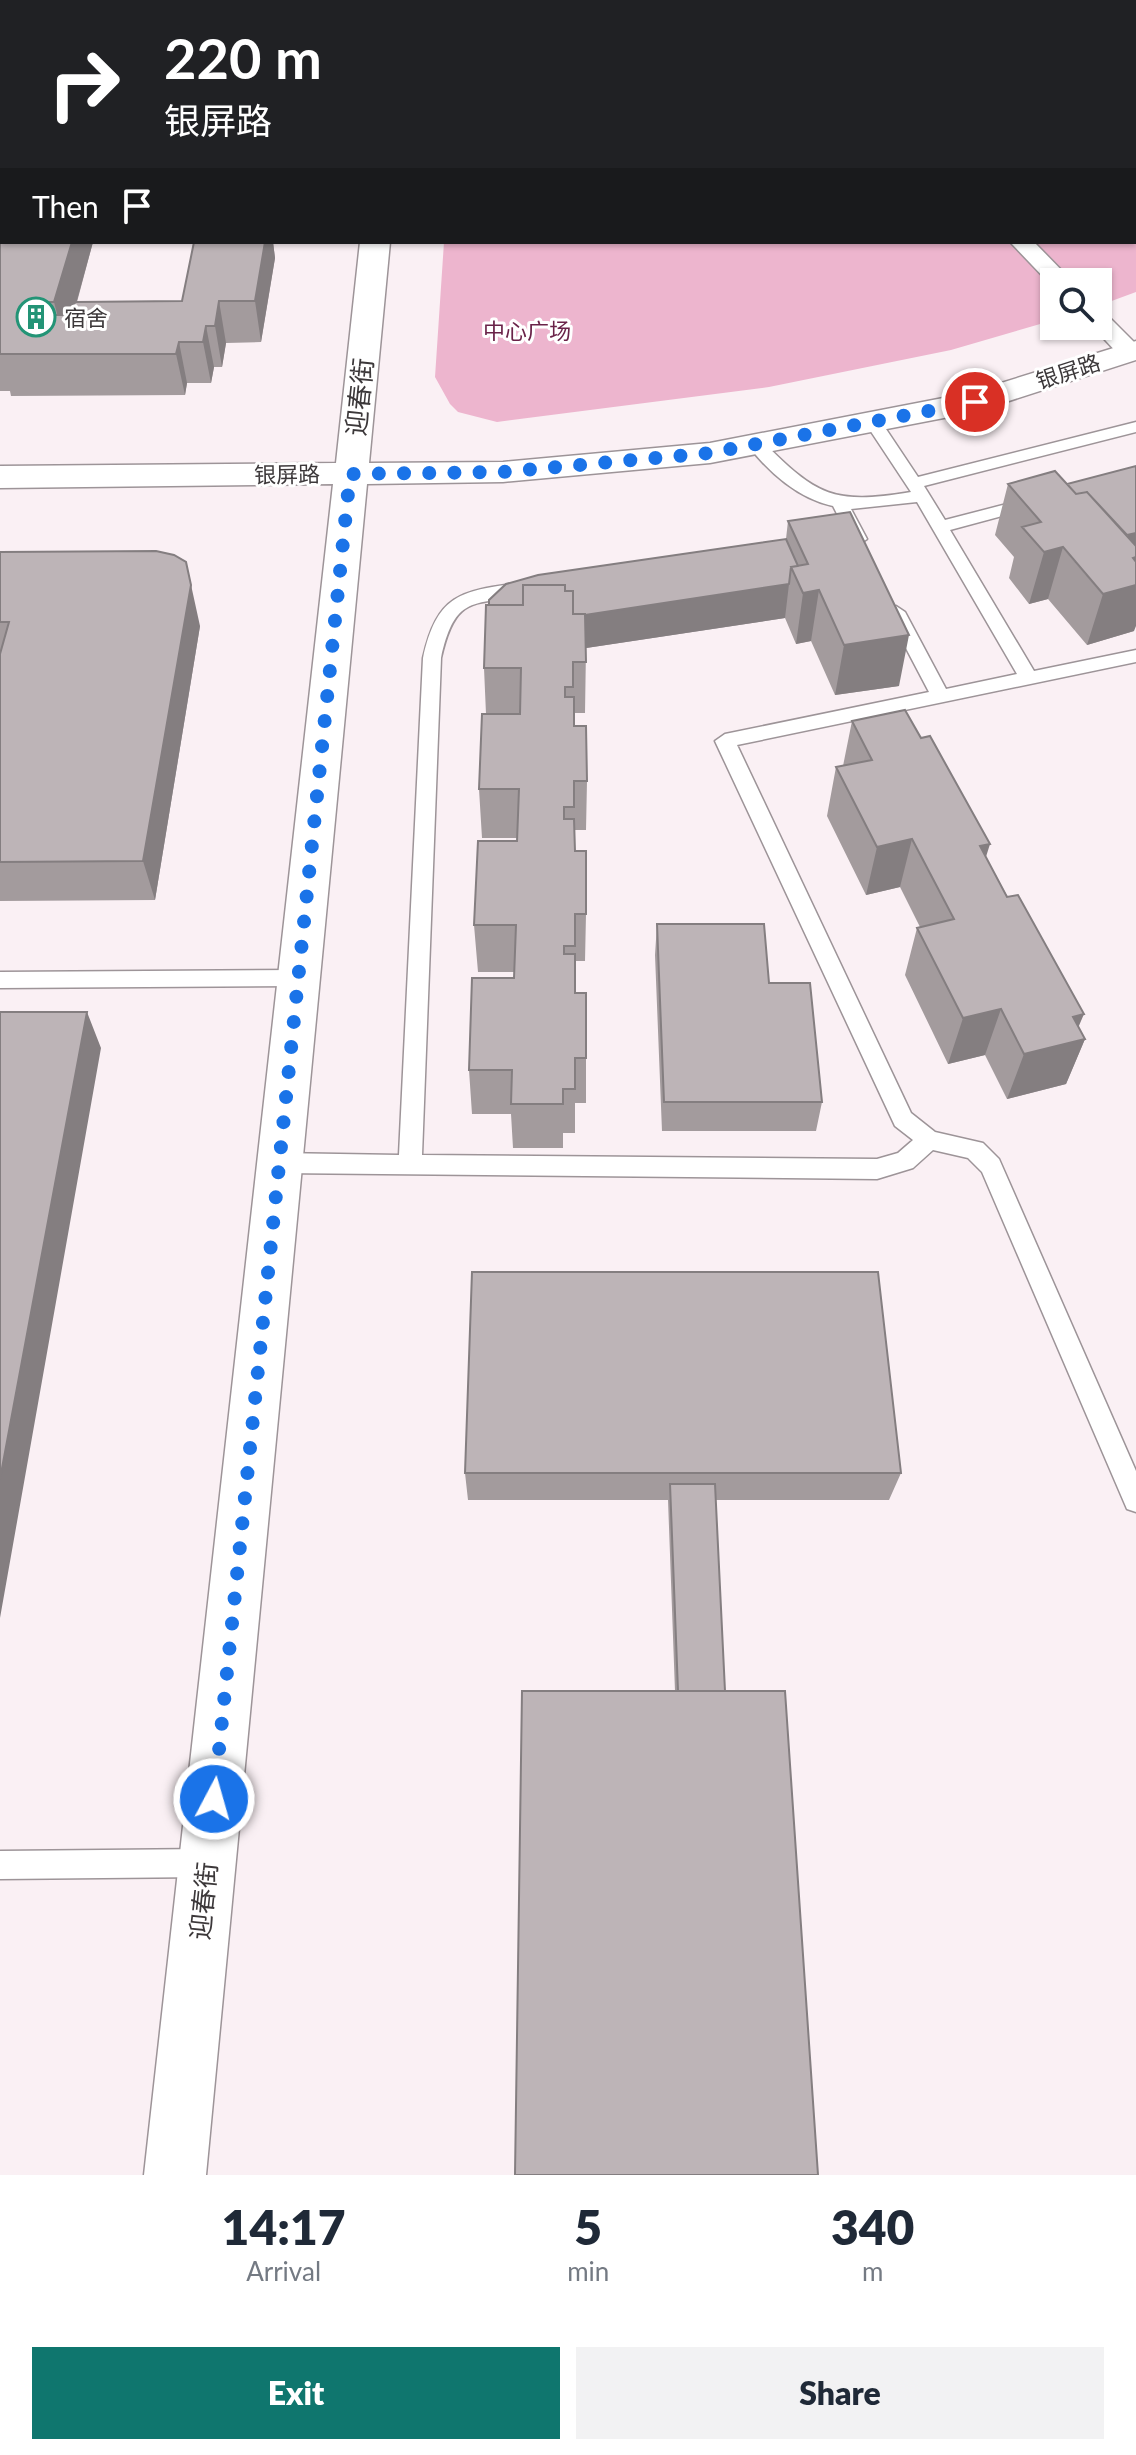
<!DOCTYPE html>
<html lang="en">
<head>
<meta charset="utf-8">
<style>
	body { margin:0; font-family:Lato,"Noto Sans SC",sans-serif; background:#f2f2f3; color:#1f2937; height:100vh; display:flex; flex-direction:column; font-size:30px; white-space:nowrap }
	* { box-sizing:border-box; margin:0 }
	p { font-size:26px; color:#747a83 }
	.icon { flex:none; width:44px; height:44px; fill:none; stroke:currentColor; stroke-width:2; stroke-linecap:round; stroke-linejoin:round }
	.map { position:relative; height:2175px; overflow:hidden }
	.side { display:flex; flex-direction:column; background:#fff; flex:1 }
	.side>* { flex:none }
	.guide { position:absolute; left:0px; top:0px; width:1136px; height:244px; box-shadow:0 2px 6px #0004; background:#202124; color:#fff; overflow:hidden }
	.tools { position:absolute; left:1040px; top:268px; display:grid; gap:16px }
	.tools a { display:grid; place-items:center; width:72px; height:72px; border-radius:0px; background:#fff; box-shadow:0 2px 6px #0004; font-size:40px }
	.pin { position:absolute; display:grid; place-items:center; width:68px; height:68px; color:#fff; margin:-34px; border:4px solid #fff; border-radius:50%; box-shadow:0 2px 8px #0007 }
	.me { position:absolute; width:88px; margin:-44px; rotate:6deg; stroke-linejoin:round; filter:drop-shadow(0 0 6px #0008) }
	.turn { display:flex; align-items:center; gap:28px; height:168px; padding:0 32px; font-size:36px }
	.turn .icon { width:104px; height:104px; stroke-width:2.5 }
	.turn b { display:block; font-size:56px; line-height:68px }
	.then { display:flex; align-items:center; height:76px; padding:0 32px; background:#0003; gap:16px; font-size:30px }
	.eta { display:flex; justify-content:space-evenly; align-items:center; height:136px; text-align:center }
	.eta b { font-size:48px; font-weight:800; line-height:56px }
	.action { display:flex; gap:16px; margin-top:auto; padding:16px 32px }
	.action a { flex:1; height:92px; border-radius:0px; background:#0f766e; color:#fff; font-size:32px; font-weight:800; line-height:92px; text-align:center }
	.action a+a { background:#f2f2f3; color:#1f2937 }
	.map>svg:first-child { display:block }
	.green { fill:#edb5ce }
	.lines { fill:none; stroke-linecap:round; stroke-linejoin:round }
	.service-casing { stroke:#9d9498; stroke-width:3 }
	.pedestrian-casing { stroke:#9d9498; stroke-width:3 }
	.tertiary-casing { stroke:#9d9498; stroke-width:3 }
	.service { fill:#fff; fill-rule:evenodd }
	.pedestrian { fill:#fff; fill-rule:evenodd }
	.tertiary { fill:#fff; fill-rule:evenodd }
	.wall { fill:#a39b9d }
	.shaded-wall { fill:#847e80 }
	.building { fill:#bdb4b7; stroke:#847e80; stroke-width:2 }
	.route { stroke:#1a73e8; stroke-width:14; stroke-dasharray:0 25.2 }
	.labels { text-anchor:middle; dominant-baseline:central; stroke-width:6; stroke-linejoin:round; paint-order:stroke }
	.far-poi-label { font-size:22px; fill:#3c383a; stroke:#fff; text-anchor:start }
	.far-park-label { font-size:22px; fill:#6a2349; stroke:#fff }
	.far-street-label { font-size:22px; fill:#3c383a; stroke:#fff }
	.street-label { font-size:26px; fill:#3c383a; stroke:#fff }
</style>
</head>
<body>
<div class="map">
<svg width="1136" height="2175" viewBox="0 0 1136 2175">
	<rect width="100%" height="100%" fill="#faf0f4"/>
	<path class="green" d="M 459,0 L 1136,0 L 1136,292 L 1098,306 L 1098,282 L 1054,282 L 1054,320 L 951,350 L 769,387 L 497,422 L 458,412 L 450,404 L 435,377 L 444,242 L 1134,242 L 1134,2 Z"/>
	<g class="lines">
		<g class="service-casing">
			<path id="service" d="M 0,18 L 2,18 L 2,26 L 0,26 Z
				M 0,126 L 2,126 L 0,140 Z
				M 874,419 L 880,420 L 918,477 L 1136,422 L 1136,432 L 924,486 L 945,520 L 1030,498 L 1038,503 L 1036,507 L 950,530 L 1034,671 L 1136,650 L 1136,662 L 737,745 L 911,1113 L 935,1132 L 983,1143 L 999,1159 L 1136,1471 L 1136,1512 L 1127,1509 L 982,1172 L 968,1158 L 933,1150 L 913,1168 L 877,1179 L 279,1173 L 271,1170 L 268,1163 L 271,1156 L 279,1153 L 399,1155 L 423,658 C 438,591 463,591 526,582 L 535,588 L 532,592 C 476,608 456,590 441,658 L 422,1155 L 877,1159 L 898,1153 L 913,1140 L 895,1126 L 715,741 L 725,734 L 929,692 L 887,612 L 896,606 L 905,612 L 946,689 L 1017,674 L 917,502 L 851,509 L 867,539 L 858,545 L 852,543 L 833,506 C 799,499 768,472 748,445 L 750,441 L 762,441 C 817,496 833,505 911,492 L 866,424 Z
				M 299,970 L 310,978 L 299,986 L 0,988 L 0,972 Z
				M 207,1849 L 217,1853 L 221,1863 L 217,1873 L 207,1877 L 0,1879 L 0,1851 Z"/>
		</g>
		<g class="pedestrian-casing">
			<path id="pedestrian" d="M 1123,0 L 1136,0 L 1136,7 L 1134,2 Z
				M 1010,242 L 1034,242 L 1073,282 L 1054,282 L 1053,287 Z
				M 1098,312 L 1106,314 L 1136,344 L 1136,358 L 1121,357 L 1092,326 L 1098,326 Z"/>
		</g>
		<g class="tertiary-casing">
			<path id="tertiary" d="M 388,0 L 414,0 L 414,2 L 388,2 Z
				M 360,242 L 390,242 L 369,463 L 503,462 L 710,443 L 969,393 L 1136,341 L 1136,360 L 975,412 L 710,463 L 503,482 L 367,484 L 206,2175 L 144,2175 L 333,484 L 0,488 L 0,466 L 336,463 Z"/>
		</g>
		<use href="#service" class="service"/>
		<use href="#pedestrian" class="pedestrian"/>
		<use href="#tertiary" class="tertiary"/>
	</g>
	<path class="wall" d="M 0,215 L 2,242 L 93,242 L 77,302 L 182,301 L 194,242 L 273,242 L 275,258 L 261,342 L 226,343 L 222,367 L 214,367 L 211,383 L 187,383 L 185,395 L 11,396 L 10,391 L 0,391 Z
		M 1008,484 L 1134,631 L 1087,645 L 1048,599 L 1029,604 L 1009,578 L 1014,557 L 995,535 Z
		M 788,521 L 899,686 L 835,695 L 811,641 L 796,644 L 785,618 L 586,648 L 585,713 L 574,713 L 574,726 L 587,781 L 586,830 L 575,830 L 575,851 L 586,914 L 585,961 L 575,961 L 575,993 L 586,1058 L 586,1103 L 575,1103 L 575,1133 L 563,1133 L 563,1148 L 513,1148 L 511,1114 L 472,1114 L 469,1070 L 514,978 L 515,972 L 478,972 L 474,925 L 517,841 L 518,838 L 482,838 L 479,789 L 486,714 L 484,668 L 786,539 Z
		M 0,552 L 200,626 L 155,900 L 0,901 Z
		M 852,721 L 986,857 L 1085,1039 L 1066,1084 L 1007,1099 L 985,1055 L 948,1064 L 905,975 L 917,928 L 920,927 L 900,887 L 866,895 L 827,816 L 836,767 L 843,766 Z
		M 657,924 L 769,983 L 822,1102 L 816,1131 L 662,1131 L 655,955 Z
		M 465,1473 L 901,1473 L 889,1500 L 716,1500 L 725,1691 L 675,1691 L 668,1500 L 468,1500 Z"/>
	<path class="shaded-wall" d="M 312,0 L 323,0 L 323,2 L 312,2 Z
		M 72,242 L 93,242 L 65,344 L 54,302 Z
		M 265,242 L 273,242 L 275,258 L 261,342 L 255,301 Z
		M 219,301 L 226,343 L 222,367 L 215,326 Z
		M 45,302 L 56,344 L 41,315 Z
		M 206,326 L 214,367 L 211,383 L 203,342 Z
		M 179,342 L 187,383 L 185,395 L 176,354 Z
		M 1136,533 L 1136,626 L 1134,631 L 1087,645 L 1103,594 L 1109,540 Z
		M 1063,547 L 1048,599 L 1029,604 L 1044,552 Z
		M 186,562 L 200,626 L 155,900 L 143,861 Z
		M 789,584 L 785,618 L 573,650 L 573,617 Z
		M 819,590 L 811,641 L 796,644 L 803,593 Z
		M 909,635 L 899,686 L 835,695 L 844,645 Z
		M 912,839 L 900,887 L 866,895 L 877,847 Z
		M 990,844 L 975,892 L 980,846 Z
		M 1001,1009 L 985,1055 L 948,1064 L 963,1018 Z
		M 87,1012 L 101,1048 L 0,1618 L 0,1479 Z
		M 1084,1014 L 1072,1042 L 1085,1039 L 1066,1084 L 1007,1099 L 1024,1054 L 1073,1017 Z"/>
	<path class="building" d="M 72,0 L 136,0 L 135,2 L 71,2 Z
		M 248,0 L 312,0 L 312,2 L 248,2 Z
		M 2,209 L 2,242 L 72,242 L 54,302 L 45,302 L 41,315 L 71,315 L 75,302 L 182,301 L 194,242 L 265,242 L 255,301 L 219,301 L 215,326 L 206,326 L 203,342 L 179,342 L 176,354 L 0,354 L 0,215 Z
		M 1136,466 L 1136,533 L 1127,535 L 1087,492 L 1076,494 L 1067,484 Z
		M 1055,471 L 1076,494 L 1087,492 L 1136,546 L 1136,557 L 1133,558 L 1136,562 L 1136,585 L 1103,594 L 1063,547 L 1044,552 L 1022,527 L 1041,522 L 1008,484 Z
		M 850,512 L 909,635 L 844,645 L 819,590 L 803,593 L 791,567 L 808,564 L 788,521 Z
		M 786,539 L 798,566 L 791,567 L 789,584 L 585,615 L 585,614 L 573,614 L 573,591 L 565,591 L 565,585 L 523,585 L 523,605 L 489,605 L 489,600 L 506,584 L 538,575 Z
		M 156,551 L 174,555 L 186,562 L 191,585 L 143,861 L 0,862 L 0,654 L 9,622 L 0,622 L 0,552 Z
		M 523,585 L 565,585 L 565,591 L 573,591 L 573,614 L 585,614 L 586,662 L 573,662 L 573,687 L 565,687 L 565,697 L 574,697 L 574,726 L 586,726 L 587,781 L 574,781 L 574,807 L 564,807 L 564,819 L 574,819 L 575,851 L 586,851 L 586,914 L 575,914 L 575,946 L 564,946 L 564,954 L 575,954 L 575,993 L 586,993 L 586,1058 L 575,1058 L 575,1089 L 563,1089 L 563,1104 L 511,1104 L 512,1070 L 469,1070 L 472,978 L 514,978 L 516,925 L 474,925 L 478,841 L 517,841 L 519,789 L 479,789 L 482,714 L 520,714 L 521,668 L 484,668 L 486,605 L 523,605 Z
		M 905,710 L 921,738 L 930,736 L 990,844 L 980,846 L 1007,897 L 1018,895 L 1084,1014 L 1073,1017 L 1085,1039 L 1024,1054 L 1001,1009 L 963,1018 L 917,928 L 954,919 L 912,839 L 877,847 L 836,767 L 872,760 L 852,721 Z
		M 657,924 L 764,924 L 769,983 L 810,983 L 822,1102 L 664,1102 Z
		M 0,1012 L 87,1012 L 0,1479 Z
		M 472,1272 L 878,1272 L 901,1473 L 465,1473 Z
		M 670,1484 L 715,1484 L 725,1691 L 678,1691 Z
		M 522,1691 L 785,1691 L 818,2175 L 515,2175 Z"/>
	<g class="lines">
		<path class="route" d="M 214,1799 L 350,474 L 503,472 L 710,453 L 975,402"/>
	</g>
	<defs>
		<g id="building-ring" transform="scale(2)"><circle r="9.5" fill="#fff" stroke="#239476" stroke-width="1.5"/><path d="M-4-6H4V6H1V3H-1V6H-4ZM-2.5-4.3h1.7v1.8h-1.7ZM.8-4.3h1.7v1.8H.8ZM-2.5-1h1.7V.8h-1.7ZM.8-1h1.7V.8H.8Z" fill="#239476"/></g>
	</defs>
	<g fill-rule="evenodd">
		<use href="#building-ring" x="36" y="317"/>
	</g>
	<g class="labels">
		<g class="far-poi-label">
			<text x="64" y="317">宿舍</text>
		</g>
		<g class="far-park-label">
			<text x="527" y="330">中心广场</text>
		</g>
		<g class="far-street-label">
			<text transform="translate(1068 371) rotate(-18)">银屏路</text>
			<text transform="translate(287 474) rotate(-1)">银屏路</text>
		</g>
		<g class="street-label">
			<text transform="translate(359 397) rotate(-84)">迎春街</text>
			<text transform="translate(203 1901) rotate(-84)">迎春街</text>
		</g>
	</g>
</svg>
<div class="tools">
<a><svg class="icon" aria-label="search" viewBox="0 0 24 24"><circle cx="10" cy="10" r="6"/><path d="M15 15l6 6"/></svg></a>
</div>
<div class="pin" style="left:975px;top:402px;background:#d93025"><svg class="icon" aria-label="arrive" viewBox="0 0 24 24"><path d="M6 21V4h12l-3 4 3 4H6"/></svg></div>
<svg class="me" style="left:214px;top:1799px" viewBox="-20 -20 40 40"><circle r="17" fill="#1a73e8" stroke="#fff" stroke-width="3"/><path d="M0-11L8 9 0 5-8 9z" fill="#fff"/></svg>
<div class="guide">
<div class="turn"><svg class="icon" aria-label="right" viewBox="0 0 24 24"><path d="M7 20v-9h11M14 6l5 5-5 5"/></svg><div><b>220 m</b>银屏路</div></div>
<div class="then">Then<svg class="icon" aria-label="arrive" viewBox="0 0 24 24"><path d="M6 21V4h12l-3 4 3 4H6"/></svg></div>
</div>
</div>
<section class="side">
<div class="eta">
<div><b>14:17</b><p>Arrival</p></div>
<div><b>5</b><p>min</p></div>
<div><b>340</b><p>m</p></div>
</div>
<div class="action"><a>Exit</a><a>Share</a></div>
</section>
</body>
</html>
